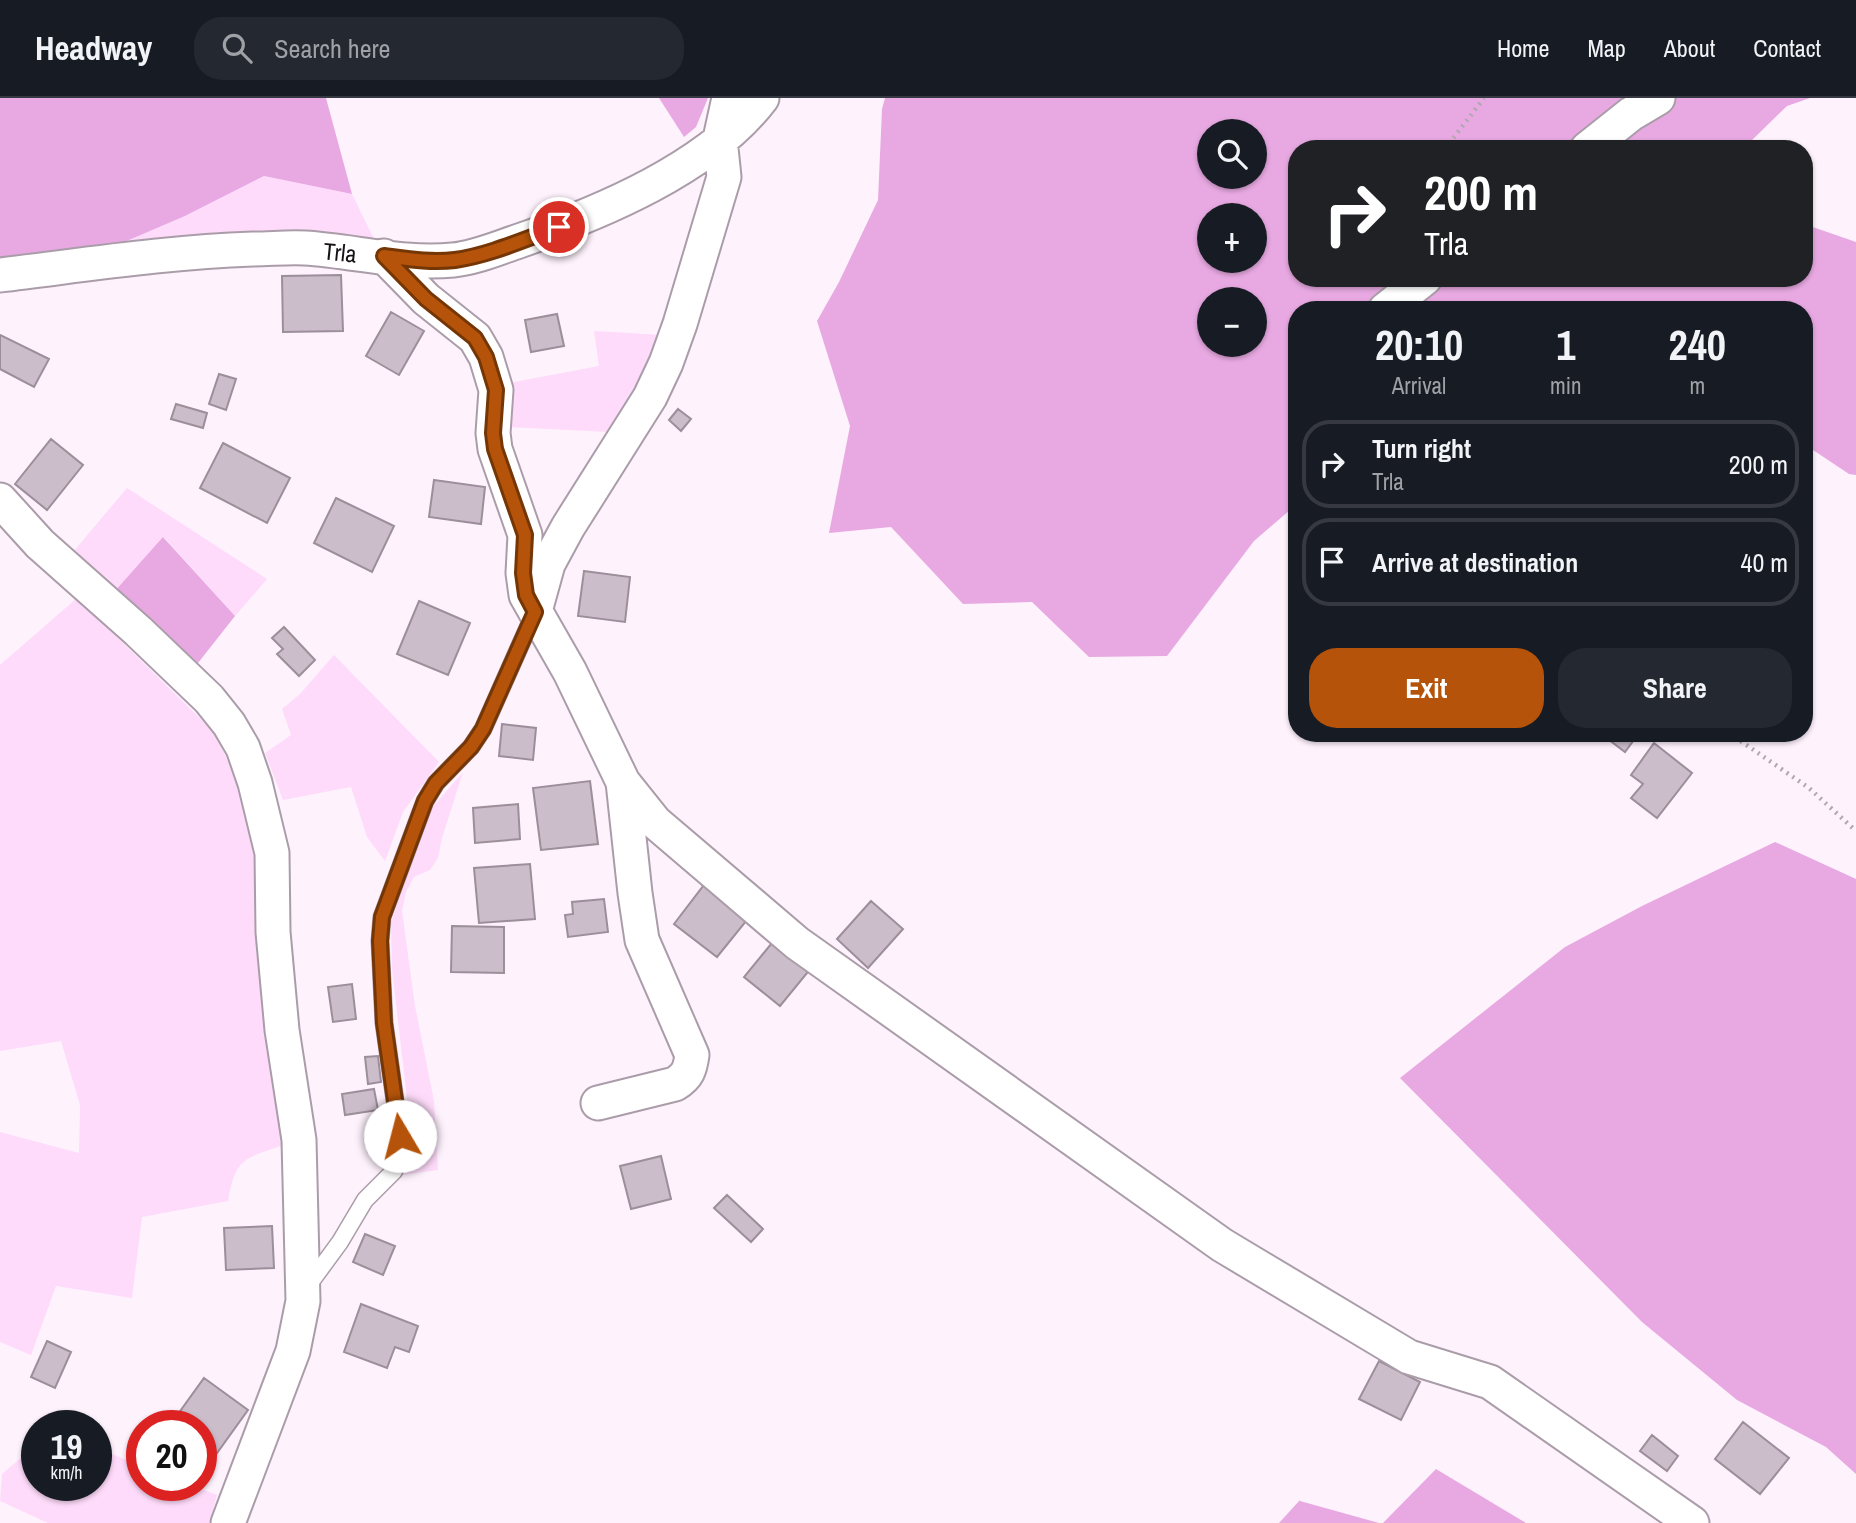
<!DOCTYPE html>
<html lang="en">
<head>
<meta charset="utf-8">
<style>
	body { margin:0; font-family:"Archivo Narrow",sans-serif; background:#242831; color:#f1f3f6; height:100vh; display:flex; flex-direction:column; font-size:26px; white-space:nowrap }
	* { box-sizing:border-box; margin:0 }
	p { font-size:23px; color:#9ea1a6 }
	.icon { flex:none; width:38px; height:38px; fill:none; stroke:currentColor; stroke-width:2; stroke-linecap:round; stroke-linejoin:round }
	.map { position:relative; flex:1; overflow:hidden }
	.details { position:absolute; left:1288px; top:203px; width:525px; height:441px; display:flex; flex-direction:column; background:#171b24; border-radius:28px; box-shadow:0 2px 5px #0004 }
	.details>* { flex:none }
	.banner { position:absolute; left:1288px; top:42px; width:525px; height:147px; border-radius:28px; box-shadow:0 2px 5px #0004; background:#202124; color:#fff; overflow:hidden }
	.tools { position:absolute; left:1197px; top:21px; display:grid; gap:14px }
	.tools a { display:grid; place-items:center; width:70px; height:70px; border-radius:50%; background:#171b24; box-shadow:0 2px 5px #0004; font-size:35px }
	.speed { position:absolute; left:21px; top:1312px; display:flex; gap:14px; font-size:35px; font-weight:700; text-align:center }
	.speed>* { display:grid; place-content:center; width:91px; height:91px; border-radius:50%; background:#171b24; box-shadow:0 2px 5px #0004; line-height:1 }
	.speed small { font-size:18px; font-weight:400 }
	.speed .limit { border:10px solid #d22; background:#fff; color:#111 }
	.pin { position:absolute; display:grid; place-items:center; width:60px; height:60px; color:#fff; margin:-30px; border:4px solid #fff; border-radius:50%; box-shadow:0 2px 7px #0007 }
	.me { position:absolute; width:77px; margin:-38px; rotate:352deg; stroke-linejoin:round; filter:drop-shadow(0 0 5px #0008) }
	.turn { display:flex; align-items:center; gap:24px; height:147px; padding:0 21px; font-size:32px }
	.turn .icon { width:91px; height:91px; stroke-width:2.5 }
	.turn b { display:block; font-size:49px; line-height:60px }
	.eta { display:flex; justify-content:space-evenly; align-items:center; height:119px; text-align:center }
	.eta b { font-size:42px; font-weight:700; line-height:49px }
	.cta { display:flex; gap:14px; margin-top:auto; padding:14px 21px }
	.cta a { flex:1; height:80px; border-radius:28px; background:#b45309; color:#fff; font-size:28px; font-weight:700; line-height:80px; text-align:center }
	.cta a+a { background:#242831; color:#f1f3f6 }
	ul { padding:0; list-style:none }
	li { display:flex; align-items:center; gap:21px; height:88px; margin:0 14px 10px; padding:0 7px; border:4px solid #363941; border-radius:28px }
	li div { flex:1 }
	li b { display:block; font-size:26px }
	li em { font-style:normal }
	header { display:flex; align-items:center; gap:42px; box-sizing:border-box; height:98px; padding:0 35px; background:#171b24; border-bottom:2px solid #363941 }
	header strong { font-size:33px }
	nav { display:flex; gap:38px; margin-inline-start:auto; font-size:24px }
	.search { width:490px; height:63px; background:#242831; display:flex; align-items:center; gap:18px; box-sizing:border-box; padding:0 24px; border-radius:28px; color:#9ea1a6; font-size:26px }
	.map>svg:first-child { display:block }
	.green { fill:#fedbfa }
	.forest { fill:#e8a9e2; fill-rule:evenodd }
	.building { fill:#ccbdca; stroke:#9c8e9a; stroke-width:2 }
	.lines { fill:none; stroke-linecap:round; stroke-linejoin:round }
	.service-casing { stroke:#aa9da9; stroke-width:19 }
	.minor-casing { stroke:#aa9da9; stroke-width:37 }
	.path { stroke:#b0a7af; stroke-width:4.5; stroke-dasharray:2 5; stroke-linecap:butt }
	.service { stroke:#fff; stroke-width:16 }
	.minor { stroke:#fff; stroke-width:33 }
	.route-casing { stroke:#753606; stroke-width:18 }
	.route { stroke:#b45309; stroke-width:12 }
	.labels { text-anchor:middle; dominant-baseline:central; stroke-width:5; stroke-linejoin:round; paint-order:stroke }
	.street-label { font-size:24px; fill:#171216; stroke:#fff }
</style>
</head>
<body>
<header>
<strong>Headway</strong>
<div class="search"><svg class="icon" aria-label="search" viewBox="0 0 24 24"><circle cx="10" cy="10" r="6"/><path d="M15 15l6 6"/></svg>Search here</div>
<nav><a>Home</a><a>Map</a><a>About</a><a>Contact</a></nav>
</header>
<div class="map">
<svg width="1856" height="1425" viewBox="0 0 1856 1425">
	<rect width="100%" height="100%" fill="#fef2fd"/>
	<path class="green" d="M 264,78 L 352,96 L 375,143 L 115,148 L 185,118 Z
		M 594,233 L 663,237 L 648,276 L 608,334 L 506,329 L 509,285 L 599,268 Z
		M 127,390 L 267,481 L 235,518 L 164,439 L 114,494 L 73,454 Z
		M 77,500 L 212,632 L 228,663 L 243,704 L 257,754 L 259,862 L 286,1046 C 246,1061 236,1057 228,1103 L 142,1119 L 132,1200 L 56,1188 L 31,1257 L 0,1244 L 0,1034 L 79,1055 L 80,1007 L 61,943 L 0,953 L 0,567 Z
		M 334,557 L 439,664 L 403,714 L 385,763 L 367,739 L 351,689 L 283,702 L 265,655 L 291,637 L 282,611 L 300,596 Z
		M 463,674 L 442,740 L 438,760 L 430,772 L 414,779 L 406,794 L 402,813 L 415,908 L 434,1003 L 438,1072 L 402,1077 L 410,1045 L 409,1018 L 392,871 L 391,825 L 419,737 L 431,711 Z
		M 37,1346 L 37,1388 L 96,1388 L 96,1350 L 142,1368 L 142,1388 L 193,1388 L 217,1397 L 209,1425 L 48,1425 L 0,1403 L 2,1376 Z"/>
	<path class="forest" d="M 0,0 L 326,0 L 352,96 L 264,78 L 185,118 L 115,148 L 0,159 Z
		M 659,0 L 708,0 L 696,29 L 684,39 Z
		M 885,0 L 1810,0 L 1787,8 L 1750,44 L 1751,51 L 1297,51 L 1297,180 L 1804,180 L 1804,126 L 1856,144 L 1856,377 L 1849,376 L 1804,346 L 1804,212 L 1297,212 L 1297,406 L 1254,443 L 1167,558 L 1089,559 L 1032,504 L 963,506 L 891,429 L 829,435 L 850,328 L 817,223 L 839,184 L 878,102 L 882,11 ZM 1209,33 L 1255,33 L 1255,79 L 1209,79 ZM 1209,117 L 1255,117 L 1255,163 L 1209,163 ZM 1209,201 L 1255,201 L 1255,247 L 1209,247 Z
		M 163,439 L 235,518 L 198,565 L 114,494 Z
		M 1775,744 L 1856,781 L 1856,1376 L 1826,1349 L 1737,1302 L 1642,1224 L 1400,980 L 1565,849 L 1642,808 Z
		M 1436,1371 L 1526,1425 L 1383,1425 Z
		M 1300,1402 L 1300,1403 L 1379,1425 L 1279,1425 Z"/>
	<path class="building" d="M 341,177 L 343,233 L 283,234 L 282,178 Z
		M 391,214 L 424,233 L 399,277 L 366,258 Z
		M 557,216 L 564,248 L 531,254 L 525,222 Z
		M 0,237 L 49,261 L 34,289 L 0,271 Z
		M 219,276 L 236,281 L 226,312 L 209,306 Z
		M 176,306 L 207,315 L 203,330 L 171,321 Z
		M 678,311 L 691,321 L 681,333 L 669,322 Z
		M 51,341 L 83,367 L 47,412 L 15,386 Z
		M 223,345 L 290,380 L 267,425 L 200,390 Z
		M 434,382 L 485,389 L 481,426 L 429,419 Z
		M 336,400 L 394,428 L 372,474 L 314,445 Z
		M 584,473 L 630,479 L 625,524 L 578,518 Z
		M 419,503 L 470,525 L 448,577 L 397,556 Z
		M 284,529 L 315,562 L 299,578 L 277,556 L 283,551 L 272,540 Z
		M 502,626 L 536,630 L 533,662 L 499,658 Z
		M 1600,635 L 1639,635 L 1625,654 Z
		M 1654,645 L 1692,675 L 1657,720 L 1631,700 L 1643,686 L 1631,677 Z
		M 590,683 L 598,746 L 541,752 L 533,690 Z
		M 518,706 L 520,741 L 475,745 L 473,710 Z
		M 530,766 L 535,821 L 479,825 L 474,770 Z
		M 707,783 L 751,817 L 717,859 L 674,826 Z
		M 604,801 L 608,834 L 568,839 L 565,817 L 573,816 L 572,804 Z
		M 871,803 L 903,831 L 868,870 L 837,841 Z
		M 452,828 L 504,829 L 504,875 L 451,874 Z
		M 776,840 L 812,869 L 780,908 L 744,879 Z
		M 352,886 L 356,921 L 333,924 L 328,889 Z
		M 378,958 L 381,984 L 368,986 L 365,959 Z
		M 374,991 L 378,1012 L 345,1017 L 342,996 Z
		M 661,1058 L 671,1101 L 631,1111 L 620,1068 Z
		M 727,1097 L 763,1131 L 751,1144 L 714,1110 Z
		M 272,1128 L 274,1170 L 226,1172 L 224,1130 Z
		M 365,1136 L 395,1148 L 383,1177 L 353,1164 Z
		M 361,1206 L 418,1228 L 409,1254 L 395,1249 L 387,1270 L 344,1254 Z
		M 47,1243 L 71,1254 L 55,1290 L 31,1279 Z
		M 1379,1263 L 1420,1284 L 1401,1322 L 1359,1301 Z
		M 204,1280 L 248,1312 L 217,1355 L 201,1344 L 201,1328 L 180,1328 L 173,1323 Z
		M 1743,1324 L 1789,1360 L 1760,1396 L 1715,1361 Z
		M 1652,1337 L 1678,1358 L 1667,1373 L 1640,1353 Z"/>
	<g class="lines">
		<g class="service-casing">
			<path id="service" d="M 307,1189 L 340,1144 L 365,1102 L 394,1073 L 399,1060 L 400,1038 L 384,925 L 380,843 L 382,819 L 425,703 L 436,685 L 471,649 L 483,631 L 535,514"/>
		</g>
		<g class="minor-casing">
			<path id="minor" d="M 1587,51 L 1631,16 L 1658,0
				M 384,158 L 426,201 L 475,240 L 486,259 L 496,292 L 493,335 L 495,351 L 525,437 L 523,475 L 526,497 L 570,574 L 623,684 L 655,724 L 797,845 L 1222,1147 L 1409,1259 L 1490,1284 L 1692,1425
				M 0,177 C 84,167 168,154 253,151 C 270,151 288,149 305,150 C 354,153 404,167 453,162 C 475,160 498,150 519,143 C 600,115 709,70 762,0
				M 1385,212 L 1425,180
				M 0,402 L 40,446 L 138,533 L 209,601 L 229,626 L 243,650 L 255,685 L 272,755 L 273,834 L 282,932 L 299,1042 L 303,1203 L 293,1253 L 228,1425
				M 535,513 L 548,466 L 568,429 L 650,299 L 666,265 L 680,226 L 724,79 L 720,41 L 729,0
				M 598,1005 L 675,986 C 688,978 690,971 692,957 L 642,842 L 635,795 L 623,684"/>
		</g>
		<path class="path" d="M 1445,51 L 1484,0
			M 1729,635 L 1809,690 L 1856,733"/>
		<use href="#service" class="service"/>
		<use href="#minor" class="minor"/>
	</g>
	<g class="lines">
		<g class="route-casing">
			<path id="route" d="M 400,1038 L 384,925 L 380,843 L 382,819 L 425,703 L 436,685 L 471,649 L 483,631 L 535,514 L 526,497 L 523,475 L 525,437 L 495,351 L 493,335 L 496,292 L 486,259 L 475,240 L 426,201 L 384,158 C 407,161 431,165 455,162 C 490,157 525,141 559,129"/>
		</g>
		<use href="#route" class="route"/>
	</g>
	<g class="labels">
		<g class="street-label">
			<text transform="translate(340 154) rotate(6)">Trla</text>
		</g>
	</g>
</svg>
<div class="tools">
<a><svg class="icon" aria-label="search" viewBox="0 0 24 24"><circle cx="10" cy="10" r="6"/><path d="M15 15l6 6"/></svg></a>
<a>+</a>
<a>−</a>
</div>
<div class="speed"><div>19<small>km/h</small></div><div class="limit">20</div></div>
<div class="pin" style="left:559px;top:129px;background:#d93025"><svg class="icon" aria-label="arrive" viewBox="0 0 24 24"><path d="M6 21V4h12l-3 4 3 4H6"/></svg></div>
<svg class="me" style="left:400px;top:1038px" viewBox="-20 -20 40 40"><circle r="19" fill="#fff"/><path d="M0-13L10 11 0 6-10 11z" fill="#b45309"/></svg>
<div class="banner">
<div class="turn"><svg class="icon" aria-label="right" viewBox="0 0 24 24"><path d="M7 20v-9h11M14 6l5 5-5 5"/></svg><div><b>200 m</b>Trla</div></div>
</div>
<section class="details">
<div class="eta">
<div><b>20:10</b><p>Arrival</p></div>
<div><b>1</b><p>min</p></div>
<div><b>240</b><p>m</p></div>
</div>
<ul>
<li><svg class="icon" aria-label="right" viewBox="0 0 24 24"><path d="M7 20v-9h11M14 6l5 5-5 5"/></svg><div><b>Turn right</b><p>Trla</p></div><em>200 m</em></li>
<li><svg class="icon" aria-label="arrive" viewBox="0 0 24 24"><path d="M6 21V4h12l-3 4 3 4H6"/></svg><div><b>Arrive at destination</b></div><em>40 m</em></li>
</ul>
<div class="cta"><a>Exit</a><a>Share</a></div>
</section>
</div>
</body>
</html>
